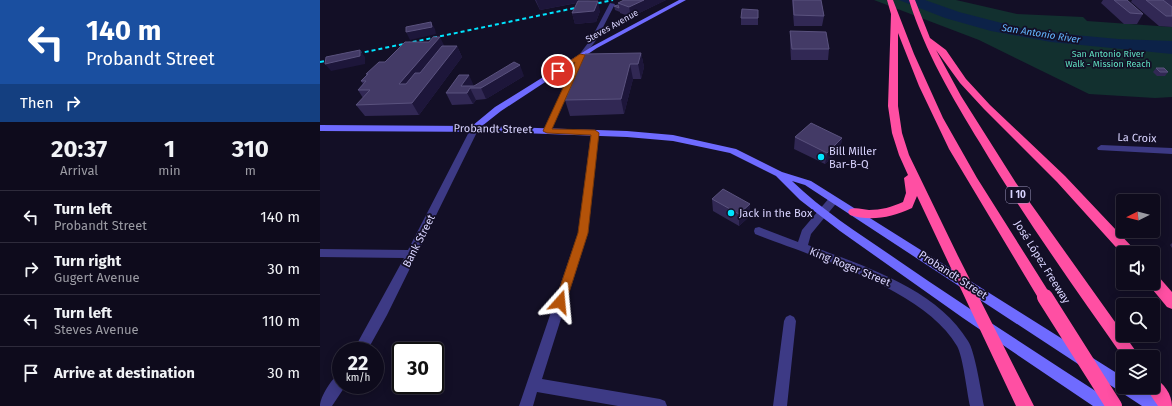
<!DOCTYPE html>
<html lang="en">
<head>
<meta charset="utf-8">
<style>
	body { margin:0; font-family:"Fira Sans",sans-serif; background:#171425; color:#f1f3f6; height:100vh; display:flex; flex-direction:column; font-size:15px; white-space:nowrap }
	* { box-sizing:border-box; margin:0 }
	p { font-size:13px; color:#9b9ba3 }
	.icon { flex:none; width:22px; height:22px; fill:none; stroke:currentColor; stroke-width:2; stroke-linecap:round; stroke-linejoin:round }
	.map { position:relative; flex:1; overflow:hidden }
	.details { display:flex; flex-direction:column; background:#0e0b1c; width:320px }
	.details>* { flex:none }
	.guide { background:#1a4fa0; color:#fff; overflow:hidden }
	.needle { width:26px; rotate:264deg }
	.fabs { position:absolute; left:796px; top:194px; display:grid; gap:8px }
	.fabs a { display:grid; place-items:center; width:44px; height:44px; border-radius:4px; background:#0e0b1c; box-shadow:0 2px 10px #0003,0 0 0 1px #2e2b3b; font-size:20px }
	.speed { position:absolute; left:12px; top:342px; display:flex; gap:8px; font-size:20px; font-weight:700; text-align:center }
	.speed>* { display:grid; place-content:center; width:52px; height:52px; border-radius:50%; background:#0e0b1c; box-shadow:0 2px 10px #0003,0 0 0 1px #2e2b3b; line-height:1 }
	.speed small { font-size:10px; font-weight:400 }
	.speed .limit { border:2px solid #111; border-radius:6px; background:#fff; color:#111 }
	.pin { position:absolute; display:grid; place-items:center; width:34px; height:34px; color:#fff; margin:-17px; border:2px solid #fff; border-radius:50%; box-shadow:0 1px 4px #0007 }
	.me { position:absolute; width:44px; margin:-22px; rotate:18deg; stroke-linejoin:round; filter:drop-shadow(0 0 3px #0008) }
	.turn { display:flex; align-items:center; gap:14px; height:84px; padding:0 20px; font-size:18px }
	.turn .icon { width:52px; height:52px; stroke-width:2.5 }
	.turn b { display:block; font-size:28px; line-height:34px }
	.then { display:flex; align-items:center; height:38px; padding:0 20px; background:#0003; gap:8px; font-size:15px }
	.eta { display:flex; justify-content:space-evenly; align-items:center; height:68px; text-align:center }
	.eta b { font-size:24px; font-weight:700; line-height:28px }
	ul { padding:0; list-style:none }
	li { display:flex; align-items:center; gap:12px; height:52px; padding:0 20px; border-top:1px solid #2e2b3b }
	li div { flex:1 }
	li b { display:block; font-size:15px }
	li em { font-style:normal }
	main { display:flex; flex:1; min-height:0 }
	.map>svg:first-child { display:block }
	.green { fill:#12302f }
	.water { fill:#0c2248 }
	.lines { fill:none; stroke-linecap:round; stroke-linejoin:round }
	.minor { fill:#3d3a85; fill-rule:evenodd }
	.secondary { fill:#6f6bff; fill-rule:evenodd }
	.motorway { fill:#ff4fa3; fill-rule:evenodd }
	.rail { stroke:#00e5ff; stroke-width:2; stroke-dasharray:4 3; stroke-linecap:butt }
	.motorway-bridge { stroke:#ff4fa3; stroke-width:16 }
	.wall { fill:#312854 }
	.shaded-wall { fill:#1d163a }
	.building { fill:#433a66; stroke:#5a527e }
	.route { fill:#b45309; stroke:#753606 }
	.poi-dot { fill:#00e5ff; stroke:#130f26; stroke-width:1.5 }
	.labels { text-anchor:middle; dominant-baseline:central; stroke-width:3.5; stroke-linejoin:round; paint-order:stroke }
	.far-street-label { font-size:9px; fill:#d9d4ff; stroke:#130f26 }
	.far-park-label { font-size:9px; fill:#5fe0c0; stroke:#130f26 }
	.far-water-label { font-size:10px; font-style:italic; fill:#62b6ff; stroke:#130f26 }
	.shield { fill:#130f26; stroke:#9e99be; stroke-width:1 }
	.shield-label { font-size:10px; font-weight:bold; fill:#d9d4ff }
	.street-label { font-size:11px; fill:#d9d4ff; stroke:#130f26 }
	.poi-label { font-size:11px; fill:#d9d4ff; stroke:#130f26; text-anchor:start }
</style>
</head>
<body>
<main>
<section class="details">
<div class="guide">
<div class="turn"><svg class="icon" aria-label="left" viewBox="0 0 24 24"><path d="M17 20v-9H6M10 6l-5 5 5 5"/></svg><div><b>140 m</b>Probandt Street</div></div>
<div class="then">Then<svg class="icon" aria-label="right" viewBox="0 0 24 24"><path d="M7 20v-9h11M14 6l5 5-5 5"/></svg></div>
</div>
<div class="eta">
<div><b>20:37</b><p>Arrival</p></div>
<div><b>1</b><p>min</p></div>
<div><b>310</b><p>m</p></div>
</div>
<ul>
<li><svg class="icon" aria-label="left" viewBox="0 0 24 24"><path d="M17 20v-9H6M10 6l-5 5 5 5"/></svg><div><b>Turn left</b><p>Probandt Street</p></div><em>140 m</em></li>
<li><svg class="icon" aria-label="right" viewBox="0 0 24 24"><path d="M7 20v-9h11M14 6l5 5-5 5"/></svg><div><b>Turn right</b><p>Gugert Avenue</p></div><em>30 m</em></li>
<li><svg class="icon" aria-label="left" viewBox="0 0 24 24"><path d="M17 20v-9H6M10 6l-5 5 5 5"/></svg><div><b>Turn left</b><p>Steves Avenue</p></div><em>110 m</em></li>
<li><svg class="icon" aria-label="arrive" viewBox="0 0 24 24"><path d="M6 21V4h12l-3 4 3 4H6"/></svg><div><b>Arrive at destination</b></div><em>30 m</em></li>
</ul>
</section>
<div class="map">
<svg width="852" height="406" viewBox="0 0 852 406">
	<rect width="100%" height="100%" fill="#130f26"/>
	<path class="green" d="M 554,0 L 636,0 L 697,14 L 763,17 L 767,21 L 852,27 L 852,97 L 835,98 L 769,94 L 659,40 Z"/>
	<path class="water" d="M 579,0 L 605,0 L 639,12 L 712,31 L 798,39 L 852,41 L 852,54 L 731,42 L 671,31 L 625,18 Z"/>
	<g class="lines">
		<path class="minor" d="M 290,3 L 295,4 L 277,39 L 265,55 L 231,131 L 230,133 L 224,133 L 223,131 L 259,55 L 271,39 Z
			M 155,125 L 159,128 L 67,315 L 47,351 L 33,351 L 84,258 L 0,257 L 0,249 L 88,250 L 151,128 Z
			M 275,130 L 279,133 L 268,233 L 222,379 L 340,399 L 345,401 L 347,406 L 298,406 L 217,392 L 213,406 L 199,406 L 258,233 L 271,133 Z
			M 781,145 L 852,148 L 852,154 L 778,150 L 777,148 Z
			M 514,196 L 519,200 L 491,234 L 488,245 C 542,265 617,289 648,341 C 655,351 661,392 664,406 L 650,406 C 647,393 643,356 637,346 C 604,289 494,257 435,234 L 434,231 L 435,228 L 439,227 L 478,242 L 482,230 L 510,197 Z
			M 470,315 L 474,317 L 476,321 L 467,406 L 453,406 L 464,321 L 466,317 Z
			M 21,373 L 21,385 L 26,385 L 12,406 L 0,406 C 0,397 12,377 21,373 Z"/>
		<path class="secondary" d="M 359,0 L 366,0 L 277,48 L 181,111 L 162,126 L 307,131 L 353,135 L 416,149 L 462,172 L 491,181 L 803,377 L 803,387 L 818,387 L 840,401 L 842,406 L 822,406 L 485,185 L 472,181 C 504,212 543,236 579,261 C 649,309 720,355 791,401 L 793,406 L 773,406 L 643,318 L 520,231 L 480,200 L 456,176 L 410,153 L 353,141 L 307,137 L 174,132 L 0,131 L 0,125 L 152,126 L 175,107 L 273,46 Z"/>
		<path class="motorway" d="M 567,0 L 573,0 L 594,54 L 623,118 L 657,178 L 732,297 L 730,301 L 725,303 L 720,301 L 629,149 L 599,86 L 578,33 L 578,106 L 582,133 L 589,155 L 638,256 L 714,406 L 696,406 L 597,196 L 592,208 C 572,217 551,222 530,215 L 528,212 L 530,209 C 536,207 542,209 549,210 C 561,210 572,207 583,202 L 586,193 L 584,178 L 588,175 L 579,155 L 572,133 L 568,106 L 571,14 Z
			M 589,0 L 595,0 L 610,38 L 626,50 L 646,79 L 670,105 L 745,176 L 814,249 L 816,253 L 803,253 L 803,255 L 737,182 L 664,109 L 640,83 L 616,50 L 641,96 L 696,183 L 820,357 L 803,357 C 754,287 704,217 660,143 C 632,97 605,52 589,0 Z
			M 833,274 L 838,276 L 852,292 L 852,309 L 847,307 L 828,284 L 833,283 Z
			M 833,378 C 844,382 852,395 852,406 L 838,406 L 825,387 L 833,387 Z"/>
		<path class="rail" d="M 31,55 L 293,0
			M 0,62 L 16,59"/>
		<path class="motorway-bridge" d="M 725,297 L 794,406"/>
	</g>
	<path class="wall" d="M 215,0 L 271,0 L 265,1 L 280,11 L 276,22 L 255,24 L 252,13 L 257,3 L 220,10 Z
		M 304,0 L 346,0 L 311,17 L 300,13 L 300,12 L 295,10 L 294,6 L 298,5 L 298,3 Z
		M 472,0 L 501,0 L 504,16 L 502,26 L 474,26 Z
		M 783,0 L 807,0 L 823,14 L 817,24 L 804,24 L 781,3 Z
		M 812,0 L 852,0 L 852,27 L 839,26 L 811,2 Z
		M 438,10 L 438,25 L 421,25 L 421,18 Z
		M 470,31 L 509,49 L 508,60 L 471,60 L 470,42 Z
		M 125,46 L 137,46 L 142,57 L 99,115 L 45,116 L 36,105 L 43,98 L 38,90 L 43,84 L 41,81 L 47,76 L 46,74 L 65,62 Z
		M 321,53 L 324,67 L 321,79 L 313,79 L 304,114 L 250,116 L 245,100 Z
		M 836,68 L 848,72 L 845,76 L 837,76 L 833,72 Z
		M 204,76 L 166,99 L 156,100 L 153,104 L 132,105 L 126,93 L 154,86 Z
		M 475,137 L 522,138 L 520,150 L 505,164 L 474,149 Z
		M 392,199 L 430,204 L 430,216 L 419,226 L 393,211 Z
		M 852,243 L 852,248 L 850,245 Z"/>
	<path class="shaded-wall" d="M 216,0 L 271,0 L 220,10 Z
		M 324,0 L 346,0 L 311,17 L 309,7 Z
		M 278,1 L 280,11 L 276,22 L 255,24 L 252,13 Z
		M 111,22 L 115,29 L 116,34 L 90,40 L 86,32 Z
		M 120,37 L 125,47 L 86,96 L 79,84 Z
		M 137,46 L 142,57 L 99,115 L 92,103 Z
		M 40,50 L 45,57 L 45,64 L 11,71 L 5,64 Z
		M 321,53 L 324,67 L 321,79 L 318,64 Z
		M 310,64 L 313,79 L 304,114 L 301,99 Z
		M 200,65 L 204,76 L 166,99 L 161,88 Z
		M 149,75 L 154,86 L 150,88 L 156,100 L 153,104 L 147,93 L 141,86 Z
		M 522,138 L 520,150 L 505,164 L 507,153 Z
		M 430,204 L 430,216 L 419,226 L 419,214 Z"/>
	<path class="building" d="M 304,0 L 324,0 L 309,7 L 298,3 Z
		M 473,0 L 501,0 L 504,16 L 474,15 Z
		M 794,0 L 807,0 L 823,14 L 810,13 Z
		M 826,0 L 843,0 L 852,7 L 852,16 L 846,16 Z
		M 258,1 L 278,1 L 274,11 L 252,13 Z
		M 298,5 L 299,8 L 294,6 Z
		M 422,9 L 438,10 L 438,18 L 421,18 Z
		M 111,22 L 112,27 L 86,32 L 86,27 Z
		M 470,31 L 506,32 L 509,49 L 472,49 Z
		M 113,37 L 120,37 L 79,84 L 86,84 L 95,73 L 100,73 L 122,46 L 137,46 L 92,103 L 36,105 L 50,90 L 38,90 L 46,81 L 41,81 L 48,74 L 46,74 L 59,62 L 65,62 L 85,42 L 109,42 Z
		M 40,50 L 40,56 L 5,64 L 6,57 Z
		M 321,53 L 318,64 L 310,64 L 301,99 L 245,100 L 265,54 Z
		M 194,62 L 200,65 L 161,88 L 150,88 L 147,93 L 126,93 L 139,75 L 149,75 L 141,86 L 154,86 Z
		M 836,68 L 844,68 L 848,72 L 840,72 Z
		M 491,123 L 522,138 L 507,153 L 475,137 Z
		M 403,189 L 430,204 L 419,214 L 392,199 Z"/>
	<path class="route" d="M 260,54 L 265,55 L 232,129 L 275,130 L 279,133 L 268,233 L 246,302 L 244,306 L 237,306 L 235,302 L 258,233 L 271,135 L 227,133 L 223,131 L 255,62 L 240,72 L 235,71 Z"/>
	<g class="poi-dot">
		<circle cx="501" cy="157" r="4"/>
		<circle cx="411" cy="213" r="4"/>
	</g>
	<g class="labels">
		<g class="far-street-label">
			<text transform="translate(292 26) rotate(-29)">Steves Avenue</text>
		</g>
		<g class="far-park-label">
			<text x="788" y="54">San Antonio River<tspan x="788" dy="10">Walk - Mission Reach</tspan></text>
		</g>
		<g class="far-water-label">
			<text transform="translate(721 34) rotate(9)">San Antonio River</text>
		</g>
		<rect class="shield" x="686" y="187" width="24" height="16" rx="3"/>
		<g class="shield-label">
			<text x="698" y="195">I 10</text>
		</g>
		<g class="street-label">
			<text transform="translate(173 129) rotate(1)">Probandt Street</text>
			<text transform="translate(817 138) rotate(2)">La Croix</text>
			<text transform="translate(99 241) rotate(-63)">Bank Street</text>
			<text transform="translate(722 262) rotate(58)">José López Freeway</text>
			<text transform="translate(530 267) rotate(22)">King Roger Street</text>
			<text transform="translate(633 275) rotate(33)">Probandt Street</text>
		</g>
		<g class="poi-label">
			<text x="509" y="151">Bill Miller<tspan x="509" dy="13">Bar-B-Q</tspan></text>
			<text x="419" y="213">Jack in the Box</text>
		</g>
	</g>
</svg>
<div class="fabs">
<a><svg class="needle" viewBox="-14 -14 28 28"><path d="M0-13l5 13h-10z" fill="#e53935"/><path d="M0 13l5-13h-10z" fill="#9b9ba3"/></svg></a>
<a><svg class="icon" aria-label="sound" viewBox="0 0 24 24"><path d="M4 9h4l5-4v14l-5-4H4zM17 9q2 3 0 6"/></svg></a>
<a><svg class="icon" aria-label="search" viewBox="0 0 24 24"><circle cx="10" cy="10" r="6"/><path d="M15 15l6 6"/></svg></a>
<a><svg class="icon" aria-label="layers" viewBox="0 0 24 24"><path d="M12 4l9 5-9 5-9-5zM3 14l9 5 9-5"/></svg></a>
</div>
<div class="speed"><div>22<small>km/h</small></div><div class="limit">30</div></div>
<div class="pin" style="left:238px;top:71px;background:#d93025"><svg class="icon" aria-label="arrive" viewBox="0 0 24 24"><path d="M6 21V4h12l-3 4 3 4H6"/></svg></div>
<svg class="me" style="left:240px;top:302px" viewBox="-20 -20 40 40"><path d="M0-17L14 15 0 8-14 15z" fill="#b45309" stroke="#fff" stroke-width="4"/></svg>
</div>
</main>
</body>
</html>
